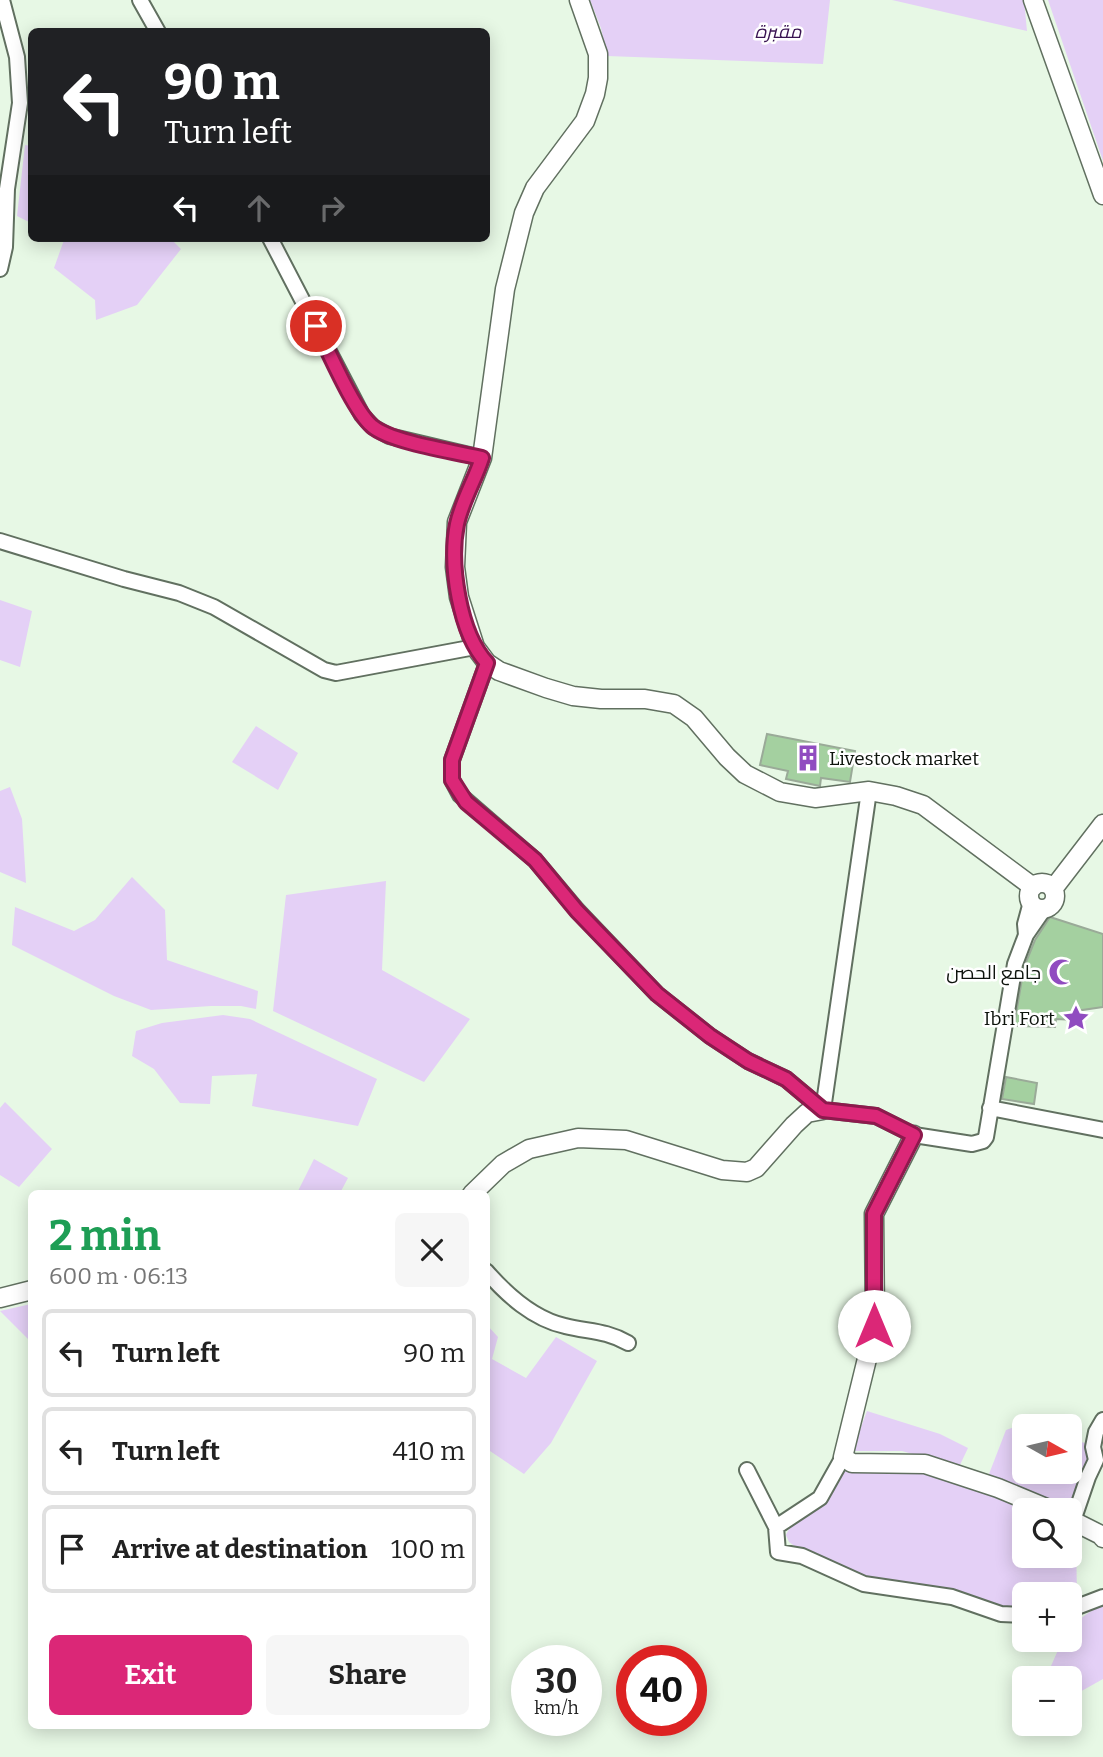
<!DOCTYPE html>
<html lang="en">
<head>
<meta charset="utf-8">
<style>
	body { margin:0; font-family:Bitter,Cairo,serif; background:#f6f6f6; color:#222; height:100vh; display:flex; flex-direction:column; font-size:26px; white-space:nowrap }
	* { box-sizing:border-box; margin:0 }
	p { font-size:23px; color:#767676 }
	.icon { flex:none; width:38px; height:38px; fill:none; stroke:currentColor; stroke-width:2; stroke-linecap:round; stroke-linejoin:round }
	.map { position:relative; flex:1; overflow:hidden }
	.details { position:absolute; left:28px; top:1190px; width:462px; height:539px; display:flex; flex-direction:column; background:#fff; border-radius:10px; box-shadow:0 4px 18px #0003 }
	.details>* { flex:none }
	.guide { position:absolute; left:28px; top:28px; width:462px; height:214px; border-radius:10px; box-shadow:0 4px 18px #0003; background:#202124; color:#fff; overflow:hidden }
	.needle { width:46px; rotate:98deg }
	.fabs { position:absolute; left:1012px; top:1414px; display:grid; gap:14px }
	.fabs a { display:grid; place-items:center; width:70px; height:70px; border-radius:10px; background:#fff; box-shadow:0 4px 18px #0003; font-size:35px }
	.speed { position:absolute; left:511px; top:1645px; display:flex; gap:14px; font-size:35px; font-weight:700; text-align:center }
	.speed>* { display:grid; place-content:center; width:91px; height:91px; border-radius:50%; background:#fff; box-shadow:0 4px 18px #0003; line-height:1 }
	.speed small { font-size:18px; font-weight:400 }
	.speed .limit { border:10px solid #d22; background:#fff; color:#111 }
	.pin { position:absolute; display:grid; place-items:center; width:60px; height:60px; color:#fff; margin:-30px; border:4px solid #fff; border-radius:50%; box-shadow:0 2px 7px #0007 }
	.me { position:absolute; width:77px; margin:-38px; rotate:0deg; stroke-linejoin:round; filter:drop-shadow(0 0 5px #0008) }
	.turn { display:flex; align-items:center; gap:24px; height:147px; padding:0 21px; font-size:32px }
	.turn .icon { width:91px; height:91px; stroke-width:2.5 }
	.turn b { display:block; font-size:49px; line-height:60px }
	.lanes { display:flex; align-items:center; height:66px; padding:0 21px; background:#0003; justify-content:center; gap:35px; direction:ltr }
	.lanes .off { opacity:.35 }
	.round { display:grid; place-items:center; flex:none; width:74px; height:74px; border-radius:10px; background:#f6f6f6 }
	.headline { display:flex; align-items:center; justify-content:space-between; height:119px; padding:0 21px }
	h1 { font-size:42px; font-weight:700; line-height:52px; color:#1e9e55 }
	.action { display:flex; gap:14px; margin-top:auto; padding:14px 21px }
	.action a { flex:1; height:80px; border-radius:10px; background:#db2777; color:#fff; font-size:28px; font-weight:700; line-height:80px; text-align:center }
	.action a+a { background:#f6f6f6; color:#222 }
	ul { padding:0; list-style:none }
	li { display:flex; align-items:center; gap:21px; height:88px; margin:0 14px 10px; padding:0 7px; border:4px solid #e0e0e0; border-radius:10px }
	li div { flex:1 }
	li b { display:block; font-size:26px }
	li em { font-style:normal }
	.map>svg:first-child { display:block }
	.green { fill:#e4d0f6 }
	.building { fill:#a4d0a0; stroke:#9aaa98; stroke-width:2 }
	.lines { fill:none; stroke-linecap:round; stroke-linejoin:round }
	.minor-casing { stroke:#617060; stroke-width:18 }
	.tertiary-casing { stroke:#617060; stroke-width:21 }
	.minor { stroke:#fff; stroke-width:14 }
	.tertiary { stroke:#fff; stroke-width:18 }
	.route-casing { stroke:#8e194d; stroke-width:18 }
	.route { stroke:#db2777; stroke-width:12 }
	.labels { text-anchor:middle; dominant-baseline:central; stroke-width:5; stroke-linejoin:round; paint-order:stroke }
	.park-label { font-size:19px; font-style:italic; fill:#391352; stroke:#fff }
	.poi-label { font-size:19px; fill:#0d130c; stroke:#fff; text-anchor:end }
</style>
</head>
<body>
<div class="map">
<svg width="1103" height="1757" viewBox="0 0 1103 1757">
	<rect width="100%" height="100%" fill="#e7f8e5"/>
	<path class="green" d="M 590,0 L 830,0 L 823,64 L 607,56 L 601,28 Z
		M 892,0 L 1024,0 L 1027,31 Z
		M 1048,0 L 1103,0 L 1103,161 Z
		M 25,145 L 31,146 L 31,223 L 17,216 Z
		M 61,238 L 170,238 L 181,249 L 137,305 L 96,320 L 95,300 L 54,268 L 64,240 Z
		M 0,600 L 32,611 L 20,667 L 0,660 Z
		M 256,726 L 298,753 L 278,790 L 232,762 Z
		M 10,787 L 22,819 L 26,883 L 0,872 L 0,791 Z
		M 132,877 L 165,910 L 167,960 L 258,991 L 256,1009 L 241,1006 L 211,1006 L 151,1010 L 114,996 L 12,945 L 15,907 L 74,931 L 95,920 Z
		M 386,881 L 382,970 L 470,1019 L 424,1082 L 273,1011 L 286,895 Z
		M 223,1015 L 250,1019 L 377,1079 L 358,1126 L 252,1106 L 257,1074 L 212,1076 L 210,1104 L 180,1103 L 154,1069 L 132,1056 L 136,1031 L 162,1023 Z
		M 5,1102 L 52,1149 L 19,1187 L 0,1175 L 0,1108 Z
		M 314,1159 L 348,1178 L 340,1193 L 297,1193 Z
		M 31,1304 L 32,1304 L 31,1342 L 0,1311 Z
		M 487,1325 L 498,1337 L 492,1359 L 526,1378 L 556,1337 L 597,1361 L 551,1443 L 524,1474 L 487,1449 Z
		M 867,1411 L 940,1434 L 968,1448 L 959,1467 L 902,1451 L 852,1451 Z
		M 1028,1422 L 1033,1426 L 1024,1426 L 1024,1472 L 1069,1472 L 1069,1438 L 1091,1445 L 1089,1460 L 1069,1512 L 989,1474 L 1006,1430 Z
		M 921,1469 L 1035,1510 L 1024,1510 L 1024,1556 L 1069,1556 L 1069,1527 L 1076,1531 L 1077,1603 L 1069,1605 L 1069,1594 L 1024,1594 L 1024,1610 L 1010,1609 L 867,1579 L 800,1550 L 789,1542 L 786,1535 C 796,1511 829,1492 845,1470 Z
		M 1103,1604 L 1103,1679 L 1069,1698 L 1069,1678 L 1049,1678 L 1051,1666 L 1062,1641 L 1069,1640 C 1069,1622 1090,1612 1103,1604 Z"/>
	<path class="building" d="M 767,734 L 855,751 L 850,782 L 821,778 L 820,786 L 786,779 L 788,771 L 760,765 Z
		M 1050,917 L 1103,934 L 1103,1007 L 1076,1011 L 1075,1020 L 1056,1019 L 1055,1027 L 1014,1026 L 1024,967 L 1035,940 Z
		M 1006,1077 L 1037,1083 L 1034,1104 L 1002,1099 Z"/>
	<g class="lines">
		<g class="minor-casing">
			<path id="minor" d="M 140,0 L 158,32
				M 270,238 L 362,415 L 373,427 L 389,436 L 482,458
				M 0,269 L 5,247 L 7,189 L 20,103 L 17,57 L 2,0
				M 0,541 L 124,579 L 179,593 L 214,607 L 324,670 L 336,673 L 475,647
				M 487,663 L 452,760 L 452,780 L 460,795 L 535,860 L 577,910 L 657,994 L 710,1036 L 748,1061 L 786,1079 L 823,1110
				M 869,791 L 823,1110 L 876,1116 L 914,1135 L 972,1144 L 983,1141 L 986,1137 L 1015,964 L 1026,935 L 1044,909
				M 1026,935 L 1025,924 L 1031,902
				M 990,1108 L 1103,1130
				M 486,1271 C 507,1295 533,1319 565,1326 C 589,1332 605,1330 628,1343
				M 747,1470 L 776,1527 L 820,1498 L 843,1457
				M 1073,1521 L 1088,1477 L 1096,1460 L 1093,1447 L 1096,1432 L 1103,1420
				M 776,1527 L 778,1552 L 802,1556 L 864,1584 L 952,1597 L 1001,1614 L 1024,1615
				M 1069,1610 L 1103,1597"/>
		</g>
		<g class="tertiary-casing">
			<path id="tertiary" d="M 579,0 L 598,54 L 598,78 L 595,94 L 585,121 L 535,188 L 524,213 L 505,289 L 482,458 L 457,522 L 455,567 L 459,597 L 475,647 L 487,663 L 499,671 L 546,688 L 573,696 L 601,699 L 645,699 L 674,704 L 694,718 L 727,757 L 745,774 L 780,792 L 815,798 L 869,791 L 896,796 L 923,805 L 1033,887
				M 1033,0 L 1103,195
				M1029 896a13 13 0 1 1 26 0a13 13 0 1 1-26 0Z
				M 1053,889 L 1103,824
				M 914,1135 L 874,1214 L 875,1326 L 843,1457 L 852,1463 L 925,1464 L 998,1488 L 1051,1510
				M 472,1194 L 503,1164 L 529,1149 L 578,1138 L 626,1140 L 722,1170 L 747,1172 L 756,1168 L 794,1125 L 807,1113 L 823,1110
				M 0,1298 L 32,1290
				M 1069,1519 L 1101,1535 L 1103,1538"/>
		</g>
		<use href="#minor" class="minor"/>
		<use href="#tertiary" class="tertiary"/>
	</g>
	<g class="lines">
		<g class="route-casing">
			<path id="route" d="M 316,326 C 328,350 354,411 372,426 C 390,442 456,452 482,458 C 475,480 462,501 457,524 C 449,563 459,633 487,663 L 452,760 L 452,780 L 466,802 L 535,860 L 577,911 L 657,994 L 710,1036 L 748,1061 L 786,1079 L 823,1110 L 876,1116 L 914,1135 L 874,1214 L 874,1326"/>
		</g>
		<use href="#route" class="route"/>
	</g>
	<defs>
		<g id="building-bare" transform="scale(2.1)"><path d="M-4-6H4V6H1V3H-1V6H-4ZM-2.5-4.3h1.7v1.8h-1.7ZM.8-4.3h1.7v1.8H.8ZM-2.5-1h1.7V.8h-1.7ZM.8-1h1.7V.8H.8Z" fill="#904cc0" stroke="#fff" stroke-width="2.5" paint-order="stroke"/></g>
		<g id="mosque-bare" transform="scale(2.1)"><path d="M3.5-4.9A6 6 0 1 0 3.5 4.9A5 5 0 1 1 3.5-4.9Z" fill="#904cc0" stroke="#fff" stroke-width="2.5" paint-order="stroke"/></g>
		<g id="sight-bare" transform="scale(2.1)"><path d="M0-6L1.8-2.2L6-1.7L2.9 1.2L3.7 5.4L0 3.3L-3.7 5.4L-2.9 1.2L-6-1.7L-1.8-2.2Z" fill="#904cc0" stroke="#fff" stroke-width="2.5" paint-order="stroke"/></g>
	</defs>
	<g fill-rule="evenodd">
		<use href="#building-bare" x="808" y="758"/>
		<use href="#mosque-bare" x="1062" y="972"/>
		<use href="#sight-bare" x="1076" y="1018"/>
	</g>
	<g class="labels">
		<g class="park-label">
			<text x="778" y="31">مقبرة</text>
		</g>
		<g class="poi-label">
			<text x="829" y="758" text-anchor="start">Livestock market</text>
			<text x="1041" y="972">جامع الحصن</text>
			<text x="1055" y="1018">Ibri Fort</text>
		</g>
	</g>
</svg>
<div class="fabs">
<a><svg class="needle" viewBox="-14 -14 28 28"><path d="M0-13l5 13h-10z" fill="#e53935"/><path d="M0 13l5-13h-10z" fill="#767676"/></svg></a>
<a><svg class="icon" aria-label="search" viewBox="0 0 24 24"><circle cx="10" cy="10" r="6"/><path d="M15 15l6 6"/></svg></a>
<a>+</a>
<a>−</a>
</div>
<div class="speed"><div>30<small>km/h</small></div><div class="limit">40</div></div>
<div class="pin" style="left:316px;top:326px;background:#d93025"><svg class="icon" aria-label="arrive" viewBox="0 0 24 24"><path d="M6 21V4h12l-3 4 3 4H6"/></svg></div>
<svg class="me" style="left:874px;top:1326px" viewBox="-20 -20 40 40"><circle r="19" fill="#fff"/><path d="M0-13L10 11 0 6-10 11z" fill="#db2777"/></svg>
<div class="guide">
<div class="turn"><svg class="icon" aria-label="left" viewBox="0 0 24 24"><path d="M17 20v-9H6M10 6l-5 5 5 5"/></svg><div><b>90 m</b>Turn left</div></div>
<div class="lanes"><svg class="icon" aria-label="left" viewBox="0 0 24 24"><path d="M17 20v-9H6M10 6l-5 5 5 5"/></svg><svg class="icon off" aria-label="ahead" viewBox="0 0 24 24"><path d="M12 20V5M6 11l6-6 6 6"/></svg><svg class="icon off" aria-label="right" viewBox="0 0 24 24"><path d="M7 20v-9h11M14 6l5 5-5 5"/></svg></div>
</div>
<section class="details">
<div class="headline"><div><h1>2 min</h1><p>600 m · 06:13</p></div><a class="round"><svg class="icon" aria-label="close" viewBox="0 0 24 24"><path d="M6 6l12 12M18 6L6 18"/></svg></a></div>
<ul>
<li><svg class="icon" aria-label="left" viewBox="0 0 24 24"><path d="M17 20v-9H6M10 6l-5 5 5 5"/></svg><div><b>Turn left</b></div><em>90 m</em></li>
<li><svg class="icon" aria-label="left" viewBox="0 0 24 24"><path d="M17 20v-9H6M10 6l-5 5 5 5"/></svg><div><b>Turn left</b></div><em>410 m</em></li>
<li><svg class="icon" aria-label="arrive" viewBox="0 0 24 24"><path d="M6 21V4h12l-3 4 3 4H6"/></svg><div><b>Arrive at destination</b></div><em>100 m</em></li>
</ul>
<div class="action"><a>Exit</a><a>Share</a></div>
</section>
</div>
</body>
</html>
